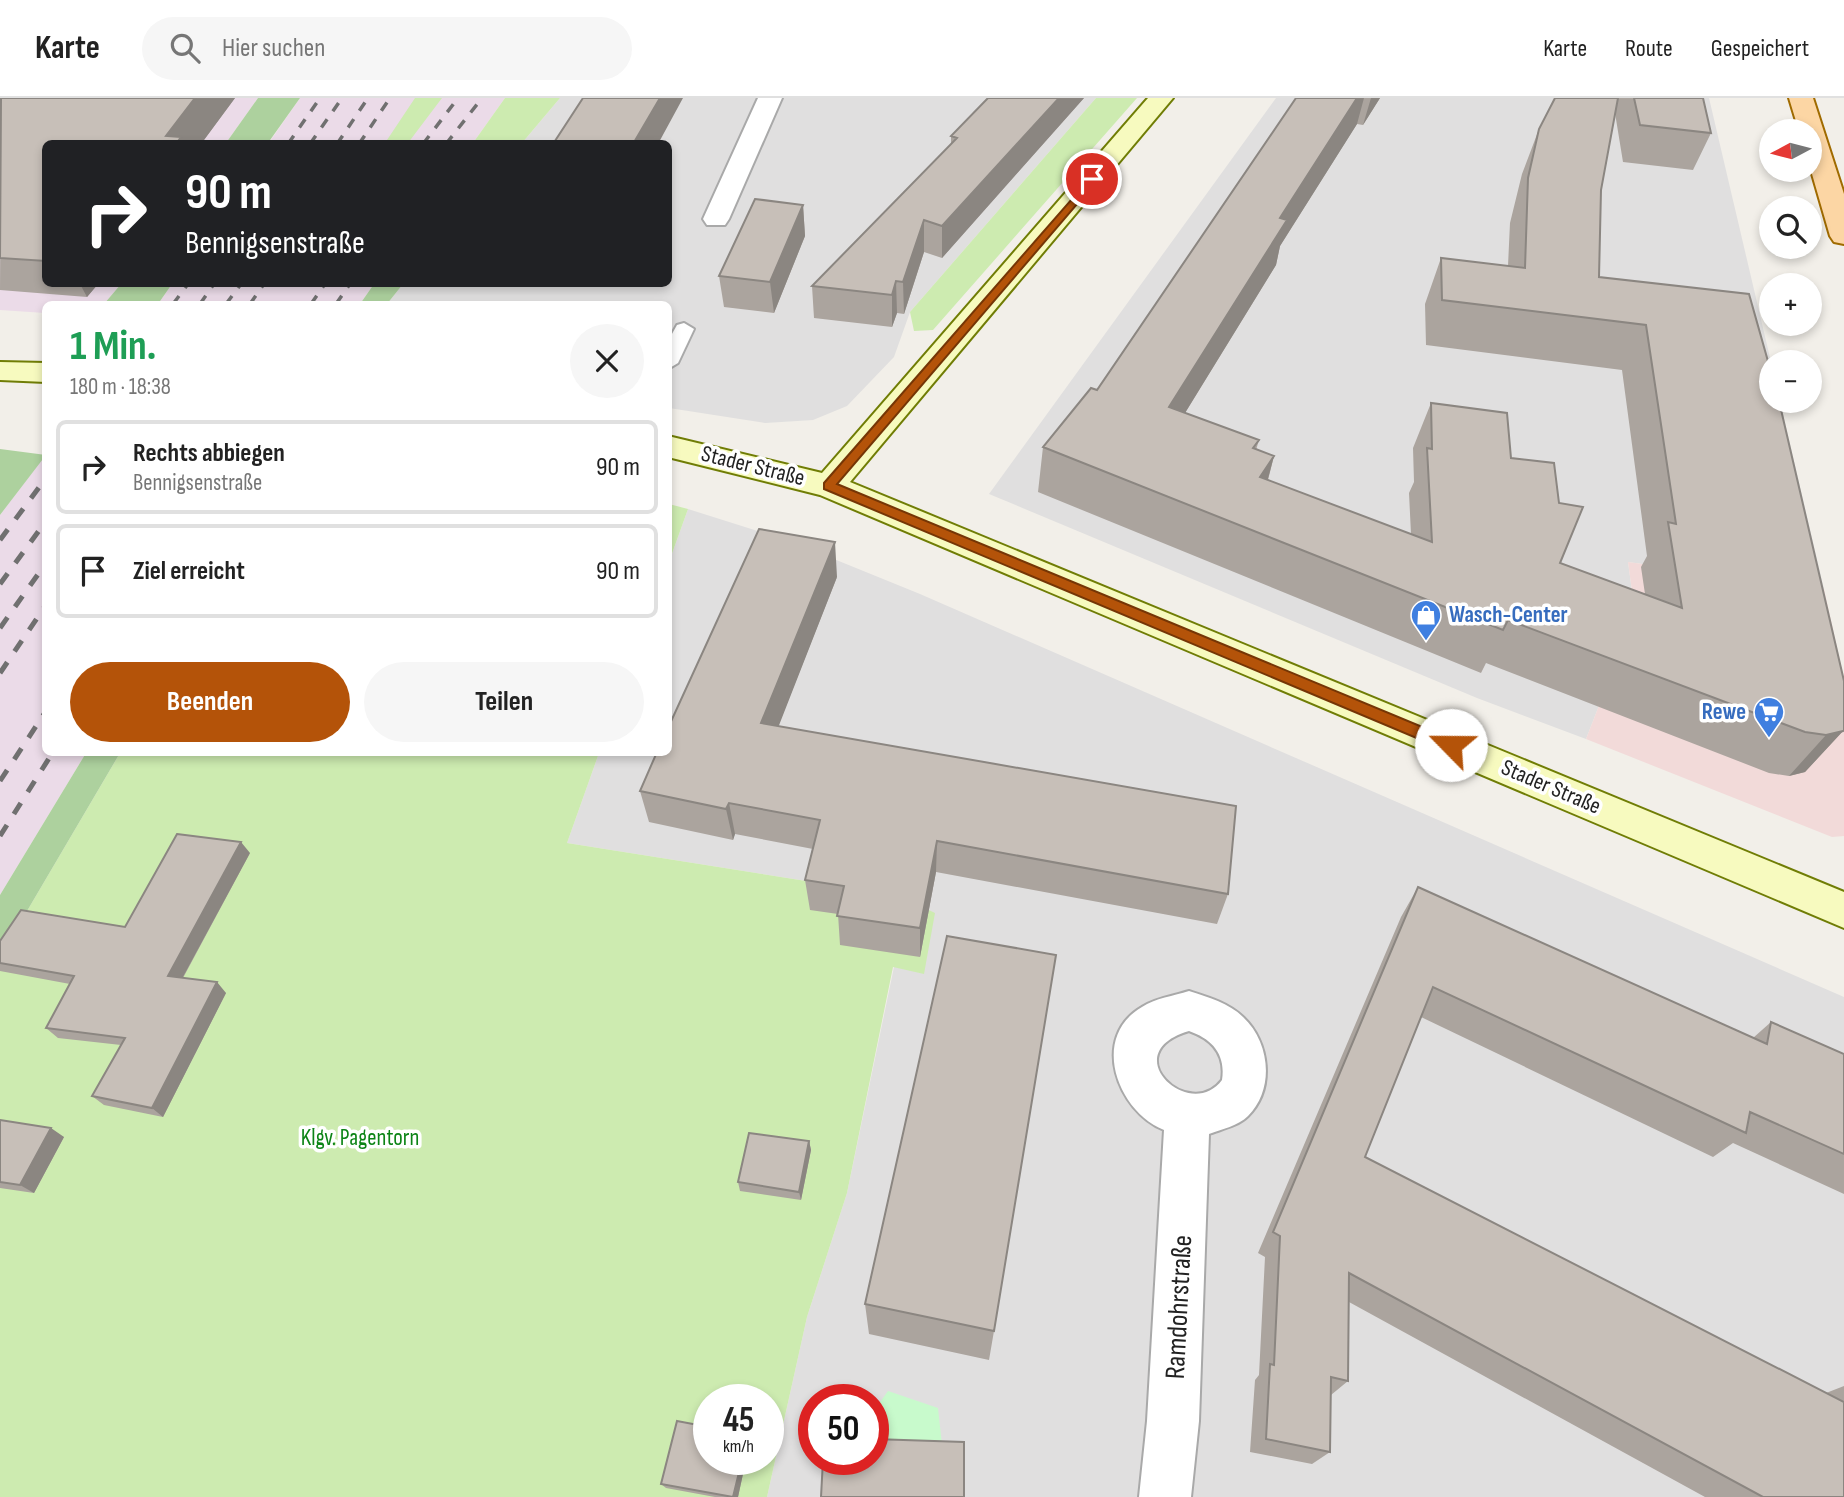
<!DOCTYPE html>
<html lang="de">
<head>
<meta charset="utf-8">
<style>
	body { margin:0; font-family:"Sofia Sans Condensed",sans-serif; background:#f6f6f6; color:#222; height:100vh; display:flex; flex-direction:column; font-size:26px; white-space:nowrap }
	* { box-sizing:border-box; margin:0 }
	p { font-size:23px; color:#767676 }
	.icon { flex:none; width:38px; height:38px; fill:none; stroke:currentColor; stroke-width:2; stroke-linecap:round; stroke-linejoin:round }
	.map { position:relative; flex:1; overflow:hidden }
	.side { position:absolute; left:42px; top:203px; width:630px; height:455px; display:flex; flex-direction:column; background:#fff; border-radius:10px; box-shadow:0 4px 10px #0003 }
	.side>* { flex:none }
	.top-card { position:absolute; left:42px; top:42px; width:630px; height:147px; border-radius:10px; box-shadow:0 4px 10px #0003; background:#202124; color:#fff; overflow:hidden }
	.needle { width:46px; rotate:263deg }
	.fabs { position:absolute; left:1759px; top:21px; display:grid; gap:14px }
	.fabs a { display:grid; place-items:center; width:63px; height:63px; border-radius:50%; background:#fff; box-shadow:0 4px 10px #0003; font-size:35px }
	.speed { position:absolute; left:693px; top:1286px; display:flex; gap:14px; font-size:35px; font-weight:700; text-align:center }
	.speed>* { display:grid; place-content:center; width:91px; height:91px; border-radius:50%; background:#fff; box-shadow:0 4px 10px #0003; line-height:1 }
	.speed small { font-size:18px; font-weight:400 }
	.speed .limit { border:10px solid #d22; background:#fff; color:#111 }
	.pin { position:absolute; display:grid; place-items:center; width:60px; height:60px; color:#fff; margin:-30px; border:4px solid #fff; border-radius:50%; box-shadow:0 2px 7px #0007 }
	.me { position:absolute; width:77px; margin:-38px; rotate:293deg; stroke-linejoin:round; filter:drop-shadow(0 0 5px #0008) }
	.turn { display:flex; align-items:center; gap:24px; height:147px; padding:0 28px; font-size:32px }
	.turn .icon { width:91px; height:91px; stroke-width:2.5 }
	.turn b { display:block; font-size:49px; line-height:60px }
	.round { display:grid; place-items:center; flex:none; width:74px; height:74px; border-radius:37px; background:#f6f6f6 }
	.headline { display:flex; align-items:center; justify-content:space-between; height:119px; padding:0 28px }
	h1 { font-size:42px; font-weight:700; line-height:52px; color:#1e9e55 }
	.cta { display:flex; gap:14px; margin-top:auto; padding:14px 28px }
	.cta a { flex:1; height:80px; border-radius:42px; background:#b45309; color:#fff; font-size:28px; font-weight:700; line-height:80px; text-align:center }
	.cta a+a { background:#f6f6f6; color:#222 }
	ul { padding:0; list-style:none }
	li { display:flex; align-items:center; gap:21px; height:94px; margin:0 14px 10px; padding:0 14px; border:4px solid #e0e0e0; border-radius:10px }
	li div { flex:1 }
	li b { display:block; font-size:26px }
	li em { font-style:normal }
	header { display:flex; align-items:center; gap:42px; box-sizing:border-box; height:98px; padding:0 35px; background:#fff; border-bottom:2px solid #e0e0e0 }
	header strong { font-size:33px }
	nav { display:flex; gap:38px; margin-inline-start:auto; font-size:24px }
	.search { width:490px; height:63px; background:#f6f6f6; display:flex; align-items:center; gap:18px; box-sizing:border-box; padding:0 24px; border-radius:38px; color:#767676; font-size:26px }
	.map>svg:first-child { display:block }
	.residential { fill:#e0dfdf; fill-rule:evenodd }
	.commercial { fill:#f2dad9 }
	.industrial { fill:#ebdbe8 }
	.grass { fill:#cdebb0; fill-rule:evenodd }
	.forest { fill:#add19e }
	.park { fill:#c8facc }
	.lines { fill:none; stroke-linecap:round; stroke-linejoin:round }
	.lane-casing { stroke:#a9a9a9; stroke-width:4 }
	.street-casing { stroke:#a9a9a9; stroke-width:4 }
	.secondary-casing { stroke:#707d05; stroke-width:4 }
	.primary-casing { stroke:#a06b00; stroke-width:4 }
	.lane { fill:#fff; fill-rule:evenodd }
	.street { fill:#fff; fill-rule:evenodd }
	.secondary { fill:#f7fabf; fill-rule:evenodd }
	.primary { fill:#fcd6a4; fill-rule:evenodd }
	.rail-far1 { stroke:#707070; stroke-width:3.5; stroke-dasharray:10 10; stroke-linecap:butt }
	.rail { stroke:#707070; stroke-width:5; stroke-dasharray:13 13; stroke-linecap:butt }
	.wall { fill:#aba49e }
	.shaded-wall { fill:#8b8681 }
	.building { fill:#c7bfb8; stroke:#8b8681; stroke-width:2 }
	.route { fill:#b45309; stroke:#753606; stroke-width:2 }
	.labels { text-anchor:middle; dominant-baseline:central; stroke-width:7; stroke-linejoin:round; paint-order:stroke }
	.street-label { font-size:23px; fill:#222; stroke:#fff }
	.shop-label { font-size:23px; font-weight:bold; fill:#366cbe; stroke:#fff; text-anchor:start }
	.park-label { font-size:23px; fill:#0c8416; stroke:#fff }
	.near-street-label { font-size:28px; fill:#222; stroke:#fff }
</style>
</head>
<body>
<header>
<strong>Karte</strong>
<div class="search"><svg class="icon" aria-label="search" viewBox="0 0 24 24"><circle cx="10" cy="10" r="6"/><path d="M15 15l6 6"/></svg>Hier suchen</div>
<nav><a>Karte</a><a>Route</a><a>Gespeichert</a></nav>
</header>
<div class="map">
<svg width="1844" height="1399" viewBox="0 0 1844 1399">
	<rect width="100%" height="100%" fill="#f2efe9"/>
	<path class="residential" d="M 560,0 L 1096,0 L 910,214 L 894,259 L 847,308 L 813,322 L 765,325 L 669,310 L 668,206 L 387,206 L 403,186 L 668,186 L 668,46 L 522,45 Z
		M 1276,0 L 1709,0 L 1771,264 L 1771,303 L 1780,303 L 1824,491 L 1628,464 L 1635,515 L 1586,641 L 1477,600 L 989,396 Z
		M 688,411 L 792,444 L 920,496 L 1844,899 L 1844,1399 L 767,1399 L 807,1219 L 847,1095 L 894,869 L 900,798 L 567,745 L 599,655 L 668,654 L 669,464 ZM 814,1302 L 873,1302 L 873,1362 L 814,1362 Z"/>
	<path class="commercial" d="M 1628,464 L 1824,491 L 1844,581 L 1844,738 L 1832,739 L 1586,641 L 1635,515 Z"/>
	<path class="industrial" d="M 8,0 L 258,0 L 226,45 L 46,46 L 46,186 L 121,186 L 104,206 L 46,206 L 45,215 L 0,212 L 0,9 Z
		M 300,0 L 505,0 L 473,45 L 268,46 Z
		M 172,186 L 374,186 L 360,206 L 158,206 Z
		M 45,357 L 46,654 L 86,655 L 0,797 L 0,417 Z"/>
	<path class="grass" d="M 415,0 L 442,0 L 408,45 L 385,45 Z
		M 505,0 L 560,0 L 522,45 L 473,45 Z
		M 1096,0 L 1137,0 L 933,232 L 914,233 L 910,214 Z
		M 669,406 L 688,411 L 669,464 L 668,406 Z
		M 120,655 L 599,655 L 567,745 L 900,798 L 935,815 L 924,876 L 893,869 L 847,1095 L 807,1219 L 767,1399 L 0,1399 L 0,859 ZM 709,1302 L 768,1302 L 768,1362 L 709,1362 Z"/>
	<path class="forest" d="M 258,0 L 300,0 L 268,45 L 226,45 Z
		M 121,186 L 172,186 L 158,206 L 104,206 Z
		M 374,186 L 403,186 L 387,206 L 360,206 Z
		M 0,351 L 46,357 L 0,417 Z
		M 86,655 L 120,655 L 0,859 L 0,797 Z"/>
	<path class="park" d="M 888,1293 L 938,1310 L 944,1365 L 873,1362 L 873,1314 Z"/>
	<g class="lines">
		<g class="lane-casing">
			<path id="lane" d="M 684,225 L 694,231 L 678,265 L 668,271 L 668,243 L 677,227 Z"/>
		</g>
		<g class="street-casing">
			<path id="street" d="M 758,0 L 782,0 L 729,121 L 725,127 L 707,127 L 703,121 Z
				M 1189,893 C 1208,899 1229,905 1243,919 C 1270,944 1275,991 1248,1018 C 1238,1028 1222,1031 1209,1036 L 1199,1323 L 1191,1399 L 1139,1399 L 1147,1323 L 1164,1032 C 1117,1013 1090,939 1142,909 C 1155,900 1174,898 1189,893 ZM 1189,933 C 1212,941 1226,956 1222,982 C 1190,1025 1114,955 1189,933 Z"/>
		</g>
		<g class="secondary-casing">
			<path id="secondary" d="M 1148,0 L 1173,0 L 850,384 L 1844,794 L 1844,830 L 820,397 L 668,359 L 668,338 L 822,375 Z
				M 0,264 L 46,265 L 46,284 L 0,282 Z"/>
		</g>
		<g class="primary-casing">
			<path id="primary" d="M 1789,0 L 1813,0 L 1844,96 L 1844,146 L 1834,144 L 1830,138 L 1810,69 L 1810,33 L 1799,33 Z"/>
		</g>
		<use href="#lane" class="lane"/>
		<use href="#street" class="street"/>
		<use href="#secondary" class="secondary"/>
		<use href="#primary" class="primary"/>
		<path class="rail-far1" d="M 288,46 L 320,0
			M 310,46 L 342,0
			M 337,46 L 368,0
			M 359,46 L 390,0
			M 423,46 L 458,0
			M 446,46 L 482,0
			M 173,206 L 188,186
			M 200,206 L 214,186
			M 226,206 L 241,186
			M 250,206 L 264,186
			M 311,206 L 325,186
			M 336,206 L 350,186"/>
		<path class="rail" d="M 0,442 L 46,380
			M 0,486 L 46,423
			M 0,530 L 46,465
			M 0,575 L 46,507
			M 0,683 L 46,613
			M 0,738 L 53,654"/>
	</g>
	<path class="wall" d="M 1,0 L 235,0 L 201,46 L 46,46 L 46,186 L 98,186 L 87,199 L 0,192 Z
		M 988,0 L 1084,0 L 942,160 L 924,154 L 904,216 L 897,215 L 892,229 L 814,220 L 812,188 L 951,47 L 951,38 Z
		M 1296,0 L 1380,0 L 1363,27 L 1357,26 L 1280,148 L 1276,167 L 1185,315 L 1259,342 L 1256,352 L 1274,358 L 1268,382 L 1411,436 L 1409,395 L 1414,384 L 1413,350 L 1431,305 L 1511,360 L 1560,465 L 1645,496 L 1641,469 L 1647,458 L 1622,272 L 1426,247 L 1425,206 L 1441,160 L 1508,168 L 1510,125 L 1522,76 L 1539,31 L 1555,0 L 1703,0 L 1711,35 L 1693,72 L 1623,64 L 1615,15 L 1601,92 L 1599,179 L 1749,196 L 1844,632 L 1805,674 L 1789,678 L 1769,675 L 1486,565 L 1481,575 L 1038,394 L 1043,349 L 1097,292 Z
		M 803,107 L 805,138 L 774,215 L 724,209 L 719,178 Z
		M 837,479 L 778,628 L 1228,796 L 1217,826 L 936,774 L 920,859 L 840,847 L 838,816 L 810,812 L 805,782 L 813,751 L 735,736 L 733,742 L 649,724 L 640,693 Z
		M 250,755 L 183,880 L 226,895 L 163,1019 L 104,1007 L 92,998 L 121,947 L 58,940 L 46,930 L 70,886 L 0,873 L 0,843 L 125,829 Z
		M 1418,789 L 1753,940 L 1771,924 L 1844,956 L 1844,1096 L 1733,1045 L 1713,1059 L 1421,919 L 1365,1059 L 1826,1295 L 1844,1288 L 1844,1399 L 1705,1399 L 1349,1204 L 1348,1283 L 1331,1297 L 1330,1354 L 1312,1366 L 1250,1354 L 1255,1282 L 1259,1277 L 1265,1159 L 1258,1155 L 1401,819 Z
		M 0,1022 L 64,1039 L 34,1095 L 0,1090 Z
		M 809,1043 L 811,1052 L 801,1102 L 740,1093 L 738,1084 Z
		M 865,1206 L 994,1233 L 989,1262 L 869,1236 Z
		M 709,1362 L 746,1362 L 738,1399 L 715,1399 L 666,1390 L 661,1386 Z"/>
	<path class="shaded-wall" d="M 195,0 L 235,0 L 201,46 L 169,46 L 166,38 Z
		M 660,0 L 683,0 L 658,46 L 633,46 Z
		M 1059,0 L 1084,0 L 942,160 L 942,128 Z
		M 1357,0 L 1364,0 L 1357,26 L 1280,148 L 1276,167 L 1161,354 L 1169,309 L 1280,120 Z
		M 1371,0 L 1380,0 L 1363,27 Z
		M 803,107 L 805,138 L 774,215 L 770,184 Z
		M 924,122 L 924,154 L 904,216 L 903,184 Z
		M 896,183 L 897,215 L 892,229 L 892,197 Z
		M 80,186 L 98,186 L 87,199 Z
		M 1274,358 L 1262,403 L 1260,379 Z
		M 835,444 L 837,479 L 767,658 L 761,625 Z
		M 1843,633 L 1805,674 L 1789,678 L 1826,637 Z
		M 729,705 L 735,736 L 733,742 L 726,711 Z
		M 937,743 L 936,774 L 920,859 L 920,830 Z
		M 241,744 L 250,755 L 178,888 L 168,878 Z
		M 217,884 L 226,895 L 163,1019 L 152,1010 Z
		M 51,1030 L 64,1039 L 34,1095 L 20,1087 Z
		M 809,1043 L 811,1052 L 801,1102 L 799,1094 Z
		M 742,1362 L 746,1362 L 738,1399 L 733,1399 Z"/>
	<path class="building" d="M 1,0 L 195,0 L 166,38 L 181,39 L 176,46 L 46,46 L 46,163 L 0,160 Z
		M 583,0 L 660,0 L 633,46 L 553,46 Z
		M 988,0 L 1059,0 L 942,128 L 924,122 L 903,184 L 896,183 L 892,197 L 812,188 L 957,40 L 951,38 Z
		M 1296,0 L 1357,0 L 1280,120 L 1287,122 L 1169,309 L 1259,342 L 1253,350 L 1274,358 L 1260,379 L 1432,444 L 1427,350 L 1432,351 L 1431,305 L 1507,315 L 1511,360 L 1554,365 L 1559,405 L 1583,409 L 1560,465 L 1682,510 L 1668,424 L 1676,426 L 1646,227 L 1442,202 L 1441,160 L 1525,170 L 1528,80 L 1539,31 L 1555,0 L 1618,0 L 1601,92 L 1599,179 L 1749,196 L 1771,274 L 1771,303 L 1779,303 L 1844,583 L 1844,632 L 1843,633 L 1826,637 L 1805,634 L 1508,522 L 1503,532 L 1043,349 L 1091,290 L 1097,292 Z
		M 1634,0 L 1703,0 L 1711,35 L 1640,27 Z
		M 755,101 L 803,107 L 770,184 L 719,178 Z
		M 759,431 L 835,444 L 761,625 L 1236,708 L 1228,796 L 937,743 L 920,830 L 837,818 L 844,788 L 805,782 L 820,722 L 729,705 L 726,711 L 640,693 L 657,654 L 668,654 L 668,630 Z
		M 177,736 L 241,744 L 168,878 L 217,884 L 152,1010 L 92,998 L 125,940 L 46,930 L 74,878 L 0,865 L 0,843 L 21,812 L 125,829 Z
		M 1418,789 L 1767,946 L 1771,924 L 1844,956 L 1844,1056 L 1750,1014 L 1746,1035 L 1433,889 L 1365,1059 L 1844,1304 L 1844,1399 L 1763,1399 L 1349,1175 L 1348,1283 L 1331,1279 L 1330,1354 L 1266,1341 L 1270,1266 L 1274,1267 L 1280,1138 L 1273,1134 Z
		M 947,838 L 1056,857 L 994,1233 L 865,1206 Z
		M 0,1022 L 51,1030 L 20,1087 L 0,1084 Z
		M 749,1035 L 809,1043 L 799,1094 L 738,1084 Z
		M 677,1323 L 709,1329 L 709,1362 L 742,1362 L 733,1399 L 661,1386 Z
		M 873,1341 L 964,1344 L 964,1399 L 821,1399 L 823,1362 L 873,1362 Z"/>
	<path class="route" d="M 1092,78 L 1096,79 L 1096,84 L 837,386 L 1456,643 L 1456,652 L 1445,652 L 824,391 L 824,385 Z"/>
	<defs>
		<g id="shop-pin" transform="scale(1.575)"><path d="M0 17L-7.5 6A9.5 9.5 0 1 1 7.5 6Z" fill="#3f7fe0" stroke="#fff"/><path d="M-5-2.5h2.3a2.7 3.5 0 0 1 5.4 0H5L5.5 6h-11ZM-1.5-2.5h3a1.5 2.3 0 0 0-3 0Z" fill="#fff"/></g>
		<g id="supermarket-pin" transform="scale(1.575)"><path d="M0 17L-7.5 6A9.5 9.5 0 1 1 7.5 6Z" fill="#3f7fe0" stroke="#fff"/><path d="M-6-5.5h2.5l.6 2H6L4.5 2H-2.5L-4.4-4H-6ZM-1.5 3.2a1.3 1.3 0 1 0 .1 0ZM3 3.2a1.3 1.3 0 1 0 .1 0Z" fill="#fff"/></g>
	</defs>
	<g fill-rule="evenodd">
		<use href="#shop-pin" x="1426" y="517"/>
		<use href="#supermarket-pin" x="1769" y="614"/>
	</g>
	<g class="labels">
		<g class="street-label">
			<text transform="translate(753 368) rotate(14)">Stader Straße</text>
			<text transform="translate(1551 689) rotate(23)">Stader Straße</text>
		</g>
		<g class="shop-label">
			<text x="1449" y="517">Wasch-Center</text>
			<text x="1746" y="614" text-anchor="end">Rewe</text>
		</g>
		<g class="park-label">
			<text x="360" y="1040">Klgv. Pagentorn</text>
		</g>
		<g class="near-street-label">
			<text transform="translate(1179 1209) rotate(-87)">Ramdohrstraße</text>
		</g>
	</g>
</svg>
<div class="fabs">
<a><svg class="needle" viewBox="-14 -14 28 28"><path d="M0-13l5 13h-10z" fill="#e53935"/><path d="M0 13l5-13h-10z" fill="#767676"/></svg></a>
<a><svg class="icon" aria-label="search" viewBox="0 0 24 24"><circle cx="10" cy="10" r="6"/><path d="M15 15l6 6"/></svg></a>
<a>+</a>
<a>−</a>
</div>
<div class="speed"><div>45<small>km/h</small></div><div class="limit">50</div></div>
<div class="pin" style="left:1092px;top:81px;background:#d93025"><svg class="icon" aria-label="arrive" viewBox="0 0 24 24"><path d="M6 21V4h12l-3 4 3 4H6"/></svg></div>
<svg class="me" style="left:1451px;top:647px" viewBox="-20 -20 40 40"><circle r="19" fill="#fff"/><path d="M0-13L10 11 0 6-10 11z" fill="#b45309"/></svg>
<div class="top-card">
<div class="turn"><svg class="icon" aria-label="right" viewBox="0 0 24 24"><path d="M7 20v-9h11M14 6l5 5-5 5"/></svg><div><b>90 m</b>Bennigsenstraße</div></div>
</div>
<section class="side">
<div class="headline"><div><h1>1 Min.</h1><p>180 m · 18:38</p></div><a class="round"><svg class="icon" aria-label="close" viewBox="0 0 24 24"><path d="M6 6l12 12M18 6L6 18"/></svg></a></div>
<ul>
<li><svg class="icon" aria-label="right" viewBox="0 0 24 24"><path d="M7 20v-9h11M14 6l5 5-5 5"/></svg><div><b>Rechts abbiegen</b><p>Bennigsenstraße</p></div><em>90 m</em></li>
<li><svg class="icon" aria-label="arrive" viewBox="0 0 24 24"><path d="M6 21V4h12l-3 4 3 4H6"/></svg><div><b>Ziel erreicht</b></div><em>90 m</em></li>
</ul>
<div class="cta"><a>Beenden</a><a>Teilen</a></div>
</section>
</div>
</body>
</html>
